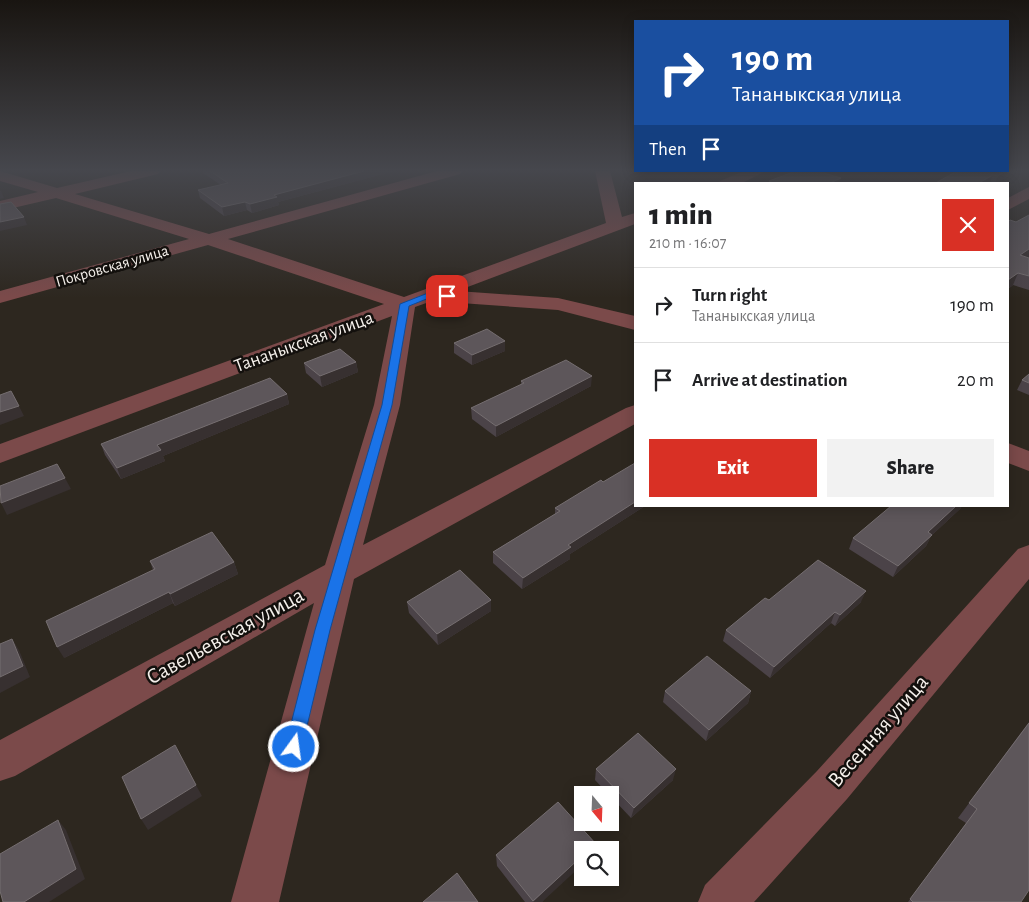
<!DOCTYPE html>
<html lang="en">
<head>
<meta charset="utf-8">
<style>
	body { margin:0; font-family:"Alegreya Sans",sans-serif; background:#f2f2f2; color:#202124; height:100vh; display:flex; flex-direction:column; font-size:19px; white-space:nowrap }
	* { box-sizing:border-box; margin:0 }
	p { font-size:16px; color:#757577 }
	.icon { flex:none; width:28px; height:28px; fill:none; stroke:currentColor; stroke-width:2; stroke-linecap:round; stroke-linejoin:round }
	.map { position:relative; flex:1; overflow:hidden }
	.drawer { position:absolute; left:634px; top:182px; width:375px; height:325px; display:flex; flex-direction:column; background:#fff; border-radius:0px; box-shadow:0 2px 12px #0003 }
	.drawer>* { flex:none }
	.banner { position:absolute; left:634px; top:20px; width:375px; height:152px; border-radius:0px; box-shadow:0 2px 12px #0003; background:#1a4fa0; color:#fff; overflow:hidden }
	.needle { width:32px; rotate:161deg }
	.buttons { position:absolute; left:574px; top:786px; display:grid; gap:10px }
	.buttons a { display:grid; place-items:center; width:45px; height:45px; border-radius:0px; background:#fff; box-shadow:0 2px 12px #0003; font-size:25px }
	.pin { position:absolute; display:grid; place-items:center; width:42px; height:42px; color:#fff; margin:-21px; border-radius:10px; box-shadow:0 2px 8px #0006 }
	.me { position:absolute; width:55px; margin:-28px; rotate:14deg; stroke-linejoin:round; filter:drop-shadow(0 0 4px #0008) }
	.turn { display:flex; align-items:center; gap:18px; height:105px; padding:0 15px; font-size:22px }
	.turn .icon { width:65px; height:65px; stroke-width:2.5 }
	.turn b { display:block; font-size:35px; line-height:42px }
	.then { display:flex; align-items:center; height:48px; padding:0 15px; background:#0003; gap:10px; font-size:19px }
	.round { display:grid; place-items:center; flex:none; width:52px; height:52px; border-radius:0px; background:#f2f2f2 }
	.headline { display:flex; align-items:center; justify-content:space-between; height:85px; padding:0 15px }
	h1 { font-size:30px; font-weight:800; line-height:38px }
	.button { display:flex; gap:10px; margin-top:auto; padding:10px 15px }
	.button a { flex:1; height:58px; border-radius:0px; background:#d93025; color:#fff; font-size:20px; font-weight:800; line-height:58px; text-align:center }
	.button a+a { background:#f2f2f2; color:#202124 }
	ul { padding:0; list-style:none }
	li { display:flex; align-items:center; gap:15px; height:75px; padding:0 15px; border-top:1px solid #e0e0e0 }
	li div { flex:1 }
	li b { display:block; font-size:19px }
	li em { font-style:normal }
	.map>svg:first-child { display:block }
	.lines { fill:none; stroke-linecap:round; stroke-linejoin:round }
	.minor { fill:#7b4a4a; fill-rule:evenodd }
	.wall { fill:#4b4348 }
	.shaded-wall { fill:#373030 }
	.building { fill:#5d565a; stroke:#756e70 }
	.route { fill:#1a73e8; stroke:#114b97 }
	.labels { text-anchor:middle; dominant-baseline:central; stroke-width:5; stroke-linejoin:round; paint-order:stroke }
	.far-street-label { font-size:16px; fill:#f5f0eb; stroke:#13100d }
	.street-label { font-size:19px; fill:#f5f0eb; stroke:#13100d }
	.near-street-label { font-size:22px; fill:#f5f0eb; stroke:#13100d }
</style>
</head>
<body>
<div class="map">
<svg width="1029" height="902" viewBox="0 0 1029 902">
	<rect width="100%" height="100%" fill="#2d271f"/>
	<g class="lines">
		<path class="minor" d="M 0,171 L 57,188 L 131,171 L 160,171 L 158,174 L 75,194 L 209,234 L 437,171 L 462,171 L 460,174 L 228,239 L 404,297 L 606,223 L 595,171 L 610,171 L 622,217 L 635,213 L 635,224 L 457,291 L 558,298 L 635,316 L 635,330 L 558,310 L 432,301 L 415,307 L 400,405 L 363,545 L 626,408 L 635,405 L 635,424 L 354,579 L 279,902 L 231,902 L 314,603 L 15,776 L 0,781 L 0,740 L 325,565 L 374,405 L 392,316 L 0,463 L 0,444 L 384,304 L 208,245 L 0,303 L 0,291 L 189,239 L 56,198 L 0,211 L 0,201 L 38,192 L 0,181 Z
			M 744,171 L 766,171 L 740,184 L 718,184 L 720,181 Z
			M 1029,187 L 1029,199 L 1008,210 L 1008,198 Z
			M 1008,443 L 1029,451 L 1029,471 L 1008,463 Z
			M 1029,545 L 1029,579 L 847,799 L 754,902 L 698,902 L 705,885 L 817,771 L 1018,549 Z"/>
	</g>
	<path class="wall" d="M 203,171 L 394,171 L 278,202 L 279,205 L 252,213 L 247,210 L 224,216 L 200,198 L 198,190 L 221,185 L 203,173 Z
		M 1016,171 L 995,184 L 990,183 L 988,184 L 934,184 Z
		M 1008,222 L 1029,258 L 1029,290 L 1013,285 L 1008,289 Z
		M 454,343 L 505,351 L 472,365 L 454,353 Z
		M 356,362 L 358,372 L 322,387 L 306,373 L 304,363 Z
		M 1029,374 L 1029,395 L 1017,390 L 1022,380 Z
		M 521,381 L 591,386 L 496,437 L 472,419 L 471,408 L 521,385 Z
		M 287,394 L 289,404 L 163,456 L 165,461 L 121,479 L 105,455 L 101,444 Z
		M 645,506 L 570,554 L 570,559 L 522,589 L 493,563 L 493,552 L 555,514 L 555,508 Z
		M 961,508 L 931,536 L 926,546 L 893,577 L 849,549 L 853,538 Z
		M 150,561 L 234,562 L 238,574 L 175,606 L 173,603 L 64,658 L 153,570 Z
		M 769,600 L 861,602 L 835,626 L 831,623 L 770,678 L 723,641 L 726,630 Z
		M 407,602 L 491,611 L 438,645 L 409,613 Z
		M 665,691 L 751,691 L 748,703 L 706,741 L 663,702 Z
		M 1029,722 L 1021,902 L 908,902 L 966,823 L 958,818 Z
		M 596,769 L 673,780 L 631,818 L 595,780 Z
		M 596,844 L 595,850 L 582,850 L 542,902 L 525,902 L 497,866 L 496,855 Z"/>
	<path class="shaded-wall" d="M 364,171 L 394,171 L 278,202 L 279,205 L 252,213 L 250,204 L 274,195 Z
		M 1006,171 L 1016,171 L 995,184 L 998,176 Z
		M 993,175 L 990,183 L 988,184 L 977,184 Z
		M 841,178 L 839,184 L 828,184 Z
		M 0,191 L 1,191 L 4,198 L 0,199 Z
		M 245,202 L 247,210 L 224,216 L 222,207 Z
		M 24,217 L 27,225 L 0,231 L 0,222 Z
		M 1029,249 L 1029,257 L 1015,267 L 1020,255 Z
		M 1018,273 L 1013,285 L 1008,289 L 1008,280 Z
		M 505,341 L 505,351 L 472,365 L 472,355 Z
		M 356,362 L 358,372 L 322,387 L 320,376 Z
		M 592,376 L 591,386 L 496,437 L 496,426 Z
		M 287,394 L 289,404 L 163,456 L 165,461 L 121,479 L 117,468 L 157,445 Z
		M 19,406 L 24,416 L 0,425 L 0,412 Z
		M 65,478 L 71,489 L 7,515 L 1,503 Z
		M 635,502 L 635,506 L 645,506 L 570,554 L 570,559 L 522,589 L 523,578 L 568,545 Z
		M 956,506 L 962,506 L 961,508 L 931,536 L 926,546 L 893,577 L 898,566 L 928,532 Z
		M 234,562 L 238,574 L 175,606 L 170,594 Z
		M 866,591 L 861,602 L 835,626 L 840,615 Z
		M 169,592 L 173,603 L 64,658 L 57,647 Z
		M 491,600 L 491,611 L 438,645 L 437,634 Z
		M 835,612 L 831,623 L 770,678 L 774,667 Z
		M 12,639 L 19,650 L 30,677 L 0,693 L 0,677 Z
		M 751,691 L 748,703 L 706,741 L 709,730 Z
		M 676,769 L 673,780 L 631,818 L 634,808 Z
		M 196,785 L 202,796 L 148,830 L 141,819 Z
		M 58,820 L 66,830 L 85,879 L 49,902 L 24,902 Z
		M 596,844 L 595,850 L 589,850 Z
		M 582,856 L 582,865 L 542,902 L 533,902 Z"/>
	<path class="building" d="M 210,171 L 364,171 L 274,195 L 277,197 L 250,204 L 245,202 L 222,207 L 198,190 L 228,183 Z
		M 796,171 L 817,171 L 841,178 L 828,184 L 776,184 L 769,181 Z
		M 957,171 L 1006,171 L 998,176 L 993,175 L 977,184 L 934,184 Z
		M 11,202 L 24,217 L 0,222 L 0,204 Z
		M 1029,215 L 1029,249 L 1020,255 L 1029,258 L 1029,276 L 1018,273 L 1008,280 L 1008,222 L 1010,220 L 1016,222 Z
		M 487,329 L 505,341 L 472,355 L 454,343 Z
		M 340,349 L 356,362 L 320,376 L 304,363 Z
		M 566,360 L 592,376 L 496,426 L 471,408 L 524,383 L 521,381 Z
		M 1029,374 L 1029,383 L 1022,380 Z
		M 270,378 L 287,394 L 157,445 L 161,450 L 117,468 L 101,444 Z
		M 11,391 L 19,406 L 0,412 L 0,395 Z
		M 635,463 L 635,502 L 568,545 L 571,547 L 523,578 L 493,552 L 560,511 L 555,508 L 601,480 L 603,482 Z
		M 57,464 L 65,478 L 1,503 L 0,486 Z
		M 891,506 L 956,506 L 928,532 L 932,535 L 898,566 L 853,538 Z
		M 212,532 L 234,562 L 170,594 L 169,592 L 57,647 L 46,621 L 155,569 L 150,561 Z
		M 818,560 L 866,591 L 840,615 L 835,612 L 774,667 L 726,630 L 765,598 L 769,600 Z
		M 460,570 L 491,600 L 437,634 L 407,602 Z
		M 12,639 L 23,666 L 0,677 L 0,644 Z
		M 707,656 L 751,691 L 709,730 L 665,691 Z
		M 1029,723 L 1029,890 L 1021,902 L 913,902 L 910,899 L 977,809 L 969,803 Z
		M 638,733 L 676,769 L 634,808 L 596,769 Z
		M 175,745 L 196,785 L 141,819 L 122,777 Z
		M 558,802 L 596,844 L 589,850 L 582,850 L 582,856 L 533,901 L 496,855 Z
		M 58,820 L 76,869 L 24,902 L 3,902 L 0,891 L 0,854 Z
		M 457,873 L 478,902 L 423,902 Z"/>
	<linearGradient id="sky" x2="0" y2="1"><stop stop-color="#191511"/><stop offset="0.57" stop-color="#46474d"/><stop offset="1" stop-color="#46474d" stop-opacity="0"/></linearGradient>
	<rect width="1029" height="298" fill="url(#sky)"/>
	<path class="route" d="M 428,293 L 447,294 L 451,296 L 447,299 L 429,298 L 409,306 L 392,405 L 330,630 L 302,747 L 300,752 L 294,754 L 288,752 L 285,747 L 315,630 L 382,405 L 400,304 Z"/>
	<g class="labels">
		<g class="far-street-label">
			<text transform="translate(112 266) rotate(-16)">Покровская улица</text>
		</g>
		<g class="street-label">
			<text transform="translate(304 342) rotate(-20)">Тананыкская улица</text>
		</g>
		<g class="near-street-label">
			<text transform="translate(225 636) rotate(-29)">Савельевская улица</text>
			<text transform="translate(878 731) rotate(-49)">Весенняя улица</text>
		</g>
	</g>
</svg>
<div class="buttons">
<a><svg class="needle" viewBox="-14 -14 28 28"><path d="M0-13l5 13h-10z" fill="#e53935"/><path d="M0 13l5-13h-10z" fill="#757577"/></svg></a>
<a><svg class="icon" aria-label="search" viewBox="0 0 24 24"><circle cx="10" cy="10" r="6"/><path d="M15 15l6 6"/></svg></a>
</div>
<div class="pin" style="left:447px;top:296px;background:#d93025"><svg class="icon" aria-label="arrive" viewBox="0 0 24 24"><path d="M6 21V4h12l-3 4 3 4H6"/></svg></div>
<svg class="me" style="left:294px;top:747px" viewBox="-20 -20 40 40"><circle r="17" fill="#1a73e8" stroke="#fff" stroke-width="3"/><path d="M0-11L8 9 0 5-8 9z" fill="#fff"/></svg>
<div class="banner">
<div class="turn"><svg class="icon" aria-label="right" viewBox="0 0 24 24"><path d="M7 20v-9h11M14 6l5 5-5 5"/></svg><div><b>190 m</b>Тананыкская улица</div></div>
<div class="then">Then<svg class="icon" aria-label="arrive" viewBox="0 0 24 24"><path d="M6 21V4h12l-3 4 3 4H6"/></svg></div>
</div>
<section class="drawer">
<div class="headline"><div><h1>1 min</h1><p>210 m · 16:07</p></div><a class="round" style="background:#d93025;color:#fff"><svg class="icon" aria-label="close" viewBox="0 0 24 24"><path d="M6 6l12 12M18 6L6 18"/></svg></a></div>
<ul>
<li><svg class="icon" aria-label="right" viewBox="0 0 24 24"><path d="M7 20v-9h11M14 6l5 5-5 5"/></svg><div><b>Turn right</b><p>Тананыкская улица</p></div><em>190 m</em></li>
<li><svg class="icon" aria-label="arrive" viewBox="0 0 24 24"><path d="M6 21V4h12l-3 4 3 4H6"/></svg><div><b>Arrive at destination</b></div><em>20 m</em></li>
</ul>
<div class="button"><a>Exit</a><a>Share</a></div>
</section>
</div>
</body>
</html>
